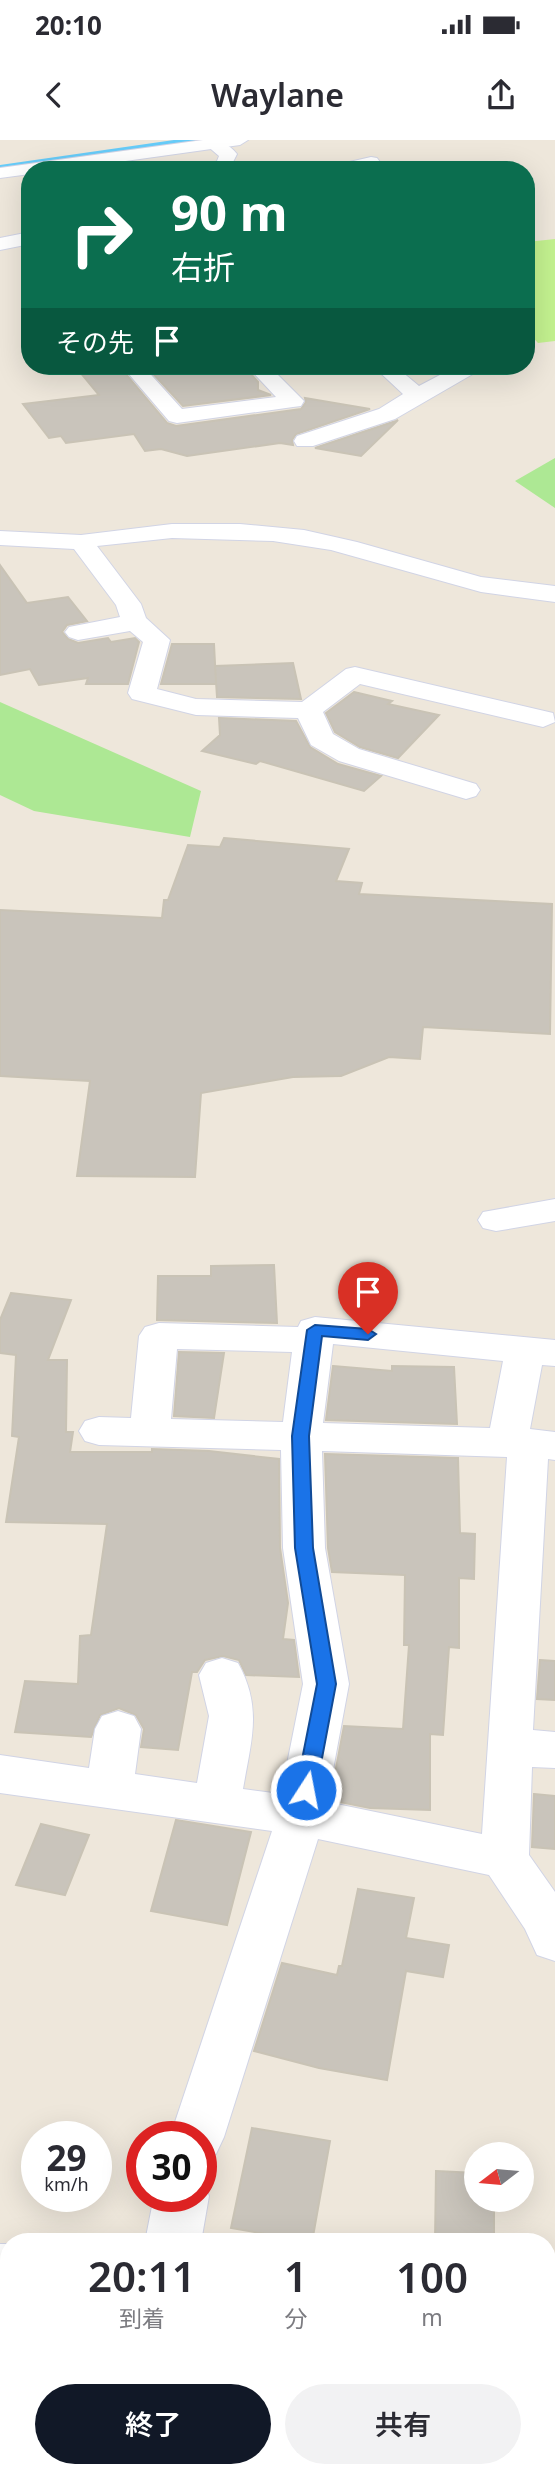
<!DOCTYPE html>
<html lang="ja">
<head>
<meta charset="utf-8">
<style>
	body { margin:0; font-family:"Noto Sans","Noto Sans JP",sans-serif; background:#f2f2f3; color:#2b2b33; height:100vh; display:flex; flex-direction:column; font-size:26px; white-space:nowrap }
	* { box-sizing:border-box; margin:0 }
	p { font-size:23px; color:#7c7c81 }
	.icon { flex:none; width:38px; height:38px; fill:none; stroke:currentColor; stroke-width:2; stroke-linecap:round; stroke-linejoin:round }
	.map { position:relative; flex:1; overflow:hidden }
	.sheet { position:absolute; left:0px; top:2093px; width:556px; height:245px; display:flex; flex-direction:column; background:#fff; border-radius:28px 28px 0 0; box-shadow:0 7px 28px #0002 }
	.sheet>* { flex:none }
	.hud { position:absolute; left:21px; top:21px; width:514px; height:214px; border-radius:28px; box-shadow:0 7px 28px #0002; background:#0b6e4f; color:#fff; overflow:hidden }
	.needle { width:46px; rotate:254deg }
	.fabs { position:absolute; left:464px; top:2002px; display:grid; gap:14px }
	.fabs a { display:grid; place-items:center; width:70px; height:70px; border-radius:50%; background:#fff; box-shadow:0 7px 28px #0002; font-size:35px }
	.speed { position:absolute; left:21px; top:1981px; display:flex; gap:14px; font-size:35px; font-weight:700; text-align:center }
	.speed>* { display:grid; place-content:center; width:91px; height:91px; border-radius:50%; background:#fff; box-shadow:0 7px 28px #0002; line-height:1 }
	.speed small { font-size:18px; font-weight:400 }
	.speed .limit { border:10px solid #d22; background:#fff; color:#111 }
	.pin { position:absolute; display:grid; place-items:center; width:60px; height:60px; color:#fff; margin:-72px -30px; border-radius:50% 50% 50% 0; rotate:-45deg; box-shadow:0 0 7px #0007 }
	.pin .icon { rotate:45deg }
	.me { position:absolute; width:77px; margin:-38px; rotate:11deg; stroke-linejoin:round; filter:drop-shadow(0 0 5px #0008) }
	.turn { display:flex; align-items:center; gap:24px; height:147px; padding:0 35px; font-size:32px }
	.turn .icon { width:91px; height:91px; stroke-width:2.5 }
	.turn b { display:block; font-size:49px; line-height:60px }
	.then { display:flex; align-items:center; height:66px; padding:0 35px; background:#0003; gap:14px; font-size:26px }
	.eta { display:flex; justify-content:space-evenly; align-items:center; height:119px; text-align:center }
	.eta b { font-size:42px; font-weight:600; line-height:49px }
	.button { display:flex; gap:14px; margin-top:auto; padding:14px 35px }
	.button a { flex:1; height:80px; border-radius:42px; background:#111827; color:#fff; font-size:28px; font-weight:600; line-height:80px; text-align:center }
	.button a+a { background:#f2f2f3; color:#2b2b33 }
	.status { display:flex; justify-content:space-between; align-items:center; height:49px; padding:0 35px; background:#fff; direction:ltr }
	.status svg { height:19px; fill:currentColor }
	header { display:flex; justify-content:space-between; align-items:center; height:91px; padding:0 35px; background:#fff; font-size:32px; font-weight:600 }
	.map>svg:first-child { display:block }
	.green { fill:#ade894 }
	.pitch { fill:#c3f18f }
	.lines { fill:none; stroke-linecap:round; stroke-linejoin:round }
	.stream { stroke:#66cbf8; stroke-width:6 }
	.building { fill:#c9c4bb; stroke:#c9c3b5; stroke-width:2 }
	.street-casing { stroke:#d1d4e5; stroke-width:2 }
	.secondary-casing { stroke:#d1d4e5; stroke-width:2 }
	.street { fill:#fff; fill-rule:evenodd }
	.secondary { fill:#fff; fill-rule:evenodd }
	.route { fill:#1a73e8; stroke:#114b97; stroke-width:2 }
</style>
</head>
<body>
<div class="status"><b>20:10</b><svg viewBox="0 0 49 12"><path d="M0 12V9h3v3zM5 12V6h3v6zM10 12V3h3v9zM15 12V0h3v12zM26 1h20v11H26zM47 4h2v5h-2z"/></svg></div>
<header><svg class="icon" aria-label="back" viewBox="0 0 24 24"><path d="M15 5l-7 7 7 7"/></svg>Waylane<svg class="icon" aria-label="share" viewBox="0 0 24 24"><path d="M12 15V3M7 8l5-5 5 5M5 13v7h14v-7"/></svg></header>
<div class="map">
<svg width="555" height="2338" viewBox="0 0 555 2338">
	<rect width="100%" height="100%" fill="#eee7db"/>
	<path class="green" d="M 555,318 L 555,368 L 515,341 Z
		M 0,562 L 201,651 L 190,697 L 34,671 L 0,655 Z"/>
	<path class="pitch" d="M 555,99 L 555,201 L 538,203 L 527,191 L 527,102 Z"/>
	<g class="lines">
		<path class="stream" d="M 0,28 L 195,0"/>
	</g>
	<path class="building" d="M 75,226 L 119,226 L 167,283 L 176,286 L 301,269 L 306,262 L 305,258 L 370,269 L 296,294 L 292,300 L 293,305 L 280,303 L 187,316 L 161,309 L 145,311 L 134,294 L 66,303 L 61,296 L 49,298 L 23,264 L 99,255 Z
		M 146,226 L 244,226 L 258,242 L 258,250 L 271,255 L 183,266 Z
		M 398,280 L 361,316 L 315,308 L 396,281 Z
		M 0,425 L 27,463 L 68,457 L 87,481 L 67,485 L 62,492 L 68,499 L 78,503 L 108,498 L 111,502 L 135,498 L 139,502 L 128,544 L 86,544 L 88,538 L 39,545 L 30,529 L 0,535 Z
		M 172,504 L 214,504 L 216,544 L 161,544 Z
		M 293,523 L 301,559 L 217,557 L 215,526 Z
		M 354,552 L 392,561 L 388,564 L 439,575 L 398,618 L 360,607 L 335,592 L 326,573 Z
		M 219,578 L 296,581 L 310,607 L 338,624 L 381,636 L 364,651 L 260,621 L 256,624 L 202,611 L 220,595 Z
		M 224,698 L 349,709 L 336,741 L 362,743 L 359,754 L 552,764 L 550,894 L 423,887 L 420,919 L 389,917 L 341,936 L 293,937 L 201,953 L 195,1037 L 77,1036 L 90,941 L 0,936 L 0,770 L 162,778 L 164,760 L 168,760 L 188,705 L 220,707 Z
		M 274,1125 L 277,1183 L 157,1180 L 158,1136 L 211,1136 L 211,1126 Z
		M 11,1153 L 71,1160 L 48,1220 L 67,1220 L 66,1292 L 73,1292 L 70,1312 L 152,1312 L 152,1309 L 209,1311 L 279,1319 L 280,1408 L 288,1463 L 283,1499 L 294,1500 L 299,1537 L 246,1535 L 239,1520 L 223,1516 L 205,1520 L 197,1532 L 192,1532 L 178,1610 L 141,1607 L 144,1589 L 136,1575 L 119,1568 L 100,1575 L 91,1597 L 15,1592 L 25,1541 L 78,1544 L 80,1496 L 91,1495 L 107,1384 L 6,1382 L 19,1297 L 12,1296 L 16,1215 L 0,1213 L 0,1180 Z
		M 179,1212 L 224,1213 L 214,1278 L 174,1276 Z
		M 333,1226 L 392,1231 L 392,1226 L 454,1227 L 457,1284 L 326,1280 Z
		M 325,1314 L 458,1318 L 460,1393 L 475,1394 L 474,1439 L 459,1438 L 459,1508 L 449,1507 L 443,1595 L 430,1594 L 430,1670 L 370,1668 L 330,1660 L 344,1586 L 403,1589 L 409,1505 L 404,1505 L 405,1435 L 332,1432 L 328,1408 Z
		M 540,1520 L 555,1521 L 555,1560 L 537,1559 Z
		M 534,1654 L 555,1656 L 555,1709 L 532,1707 Z
		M 176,1680 L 251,1692 L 227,1785 L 151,1771 Z
		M 41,1684 L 89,1695 L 65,1755 L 16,1745 Z
		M 358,1749 L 414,1758 L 406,1798 L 449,1805 L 443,1837 L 406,1831 L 387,1940 L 319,1928 L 254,1911 L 282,1823 L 337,1835 L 339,1826 L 342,1826 Z
		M 252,1988 L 330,2001 L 312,2102 L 231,2088 Z
		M 436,2031 L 476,2033 L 476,2060 L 494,2060 L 494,2102 L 435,2102 Z"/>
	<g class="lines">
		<g class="street-casing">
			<path id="street" d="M 207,0 C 219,0 229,4 237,14 L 230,28 L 204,30 L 217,21 L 219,16 L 205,4 Z
				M 371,17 L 377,18 L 380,22 L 377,26 L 360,30 L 330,30 L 332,26 Z
				M 30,92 L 30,104 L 0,110 L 0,98 Z
				M 122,226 L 143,226 L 182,269 L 276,257 L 247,226 L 269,226 L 304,261 L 301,266 L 293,267 L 177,283 L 169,281 Z
				M 373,226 L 395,226 L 419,246 L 457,226 L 481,227 L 478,231 L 395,279 L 313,306 L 297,306 L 294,301 L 297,296 L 379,269 L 403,254 Z
				M 172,384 L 240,384 L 304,390 L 357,402 L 481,437 L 555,446 L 555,462 L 481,452 L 331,410 L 273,401 L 172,398 L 97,406 L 141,464 L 146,478 L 170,500 L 157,549 L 196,559 L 302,562 L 346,529 L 355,527 L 553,573 L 555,582 L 543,587 L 360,544 L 323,572 L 333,594 L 359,609 L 476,644 L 480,650 L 476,656 L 466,659 L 339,621 L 311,605 L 298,578 L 196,575 L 132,559 L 128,553 L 143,502 L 130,491 L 78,500 L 69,497 L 65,492 L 69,487 L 120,477 L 116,465 L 74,409 L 0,405 L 0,391 L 81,395 Z
				M 555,1059 L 555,1081 L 496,1091 L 483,1088 L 478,1080 L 483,1072 Z
				M 315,1177 L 555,1200 L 555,1226 L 542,1225 L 530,1289 L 555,1292 L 555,1320 L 548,1319 L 533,1590 L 555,1592 L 555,1628 L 532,1627 L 529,1715 L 555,1752 L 555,1821 L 537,1815 L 525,1789 L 489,1735 L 318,1699 L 224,1997 L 216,2014 L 201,2020 L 201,1997 L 170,1997 L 272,1691 L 0,1653 L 0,1615 L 89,1628 L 95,1589 L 102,1576 L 118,1571 L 134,1576 L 141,1589 L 135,1634 L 197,1643 L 209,1576 L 199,1535 L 206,1523 L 222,1518 L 238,1523 C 263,1568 251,1601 243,1649 L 281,1654 L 303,1544 L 283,1408 L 281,1310 L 99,1305 L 85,1301 L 79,1291 L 85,1281 L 99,1277 L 131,1278 L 139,1196 L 145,1187 L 159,1183 L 298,1187 L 301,1181 ZM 333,1204 L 503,1221 L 490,1288 L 323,1283 ZM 177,1209 L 292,1212 L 283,1282 L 171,1279 ZM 322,1311 L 507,1317 L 482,1694 L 327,1662 L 349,1544 L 325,1408 Z
				M 201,2038 L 209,2056 L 201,2102 L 145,2102 L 154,2056 L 201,2056 Z
				M 0,2104 L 9,2104 L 9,2157 L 0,2158 Z
				M 548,2162 L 555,2163 L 555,2219 L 548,2217 Z"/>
		</g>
		<g class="secondary-casing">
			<path id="secondary" d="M 203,0 L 248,0 L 240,5 L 61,30 L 30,30 L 30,34 L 0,38 L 0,28 Z"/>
		</g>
		<use href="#street" class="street"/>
		<use href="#secondary" class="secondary"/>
	</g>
	<path class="route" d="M 315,1185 L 368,1189 L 376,1194 L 368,1200 L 322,1196 L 309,1296 L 313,1408 L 336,1544 L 316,1650 L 313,1655 L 306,1657 L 299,1655 L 296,1650 L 317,1544 L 295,1408 L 292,1296 L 307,1190 Z"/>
</svg>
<div class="fabs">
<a><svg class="needle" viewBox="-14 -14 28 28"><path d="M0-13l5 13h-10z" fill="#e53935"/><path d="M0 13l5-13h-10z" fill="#7c7c81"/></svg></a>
</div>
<div class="speed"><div>29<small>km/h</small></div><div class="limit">30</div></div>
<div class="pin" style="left:368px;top:1194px;background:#d93025"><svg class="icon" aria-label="arrive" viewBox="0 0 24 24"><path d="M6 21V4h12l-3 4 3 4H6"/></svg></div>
<svg class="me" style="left:306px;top:1650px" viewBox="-20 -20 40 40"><circle r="17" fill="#1a73e8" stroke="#fff" stroke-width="3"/><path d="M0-11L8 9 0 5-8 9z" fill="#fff"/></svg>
<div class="hud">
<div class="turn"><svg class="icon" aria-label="right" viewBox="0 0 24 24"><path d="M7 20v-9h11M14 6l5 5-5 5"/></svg><div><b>90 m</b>右折</div></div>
<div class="then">その先<svg class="icon" aria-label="arrive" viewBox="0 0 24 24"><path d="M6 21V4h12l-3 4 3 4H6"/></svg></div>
</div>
<section class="sheet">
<div class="eta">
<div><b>20:11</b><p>到着</p></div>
<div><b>1</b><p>分</p></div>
<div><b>100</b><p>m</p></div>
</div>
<div class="button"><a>終了</a><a>共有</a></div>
</section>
</div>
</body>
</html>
